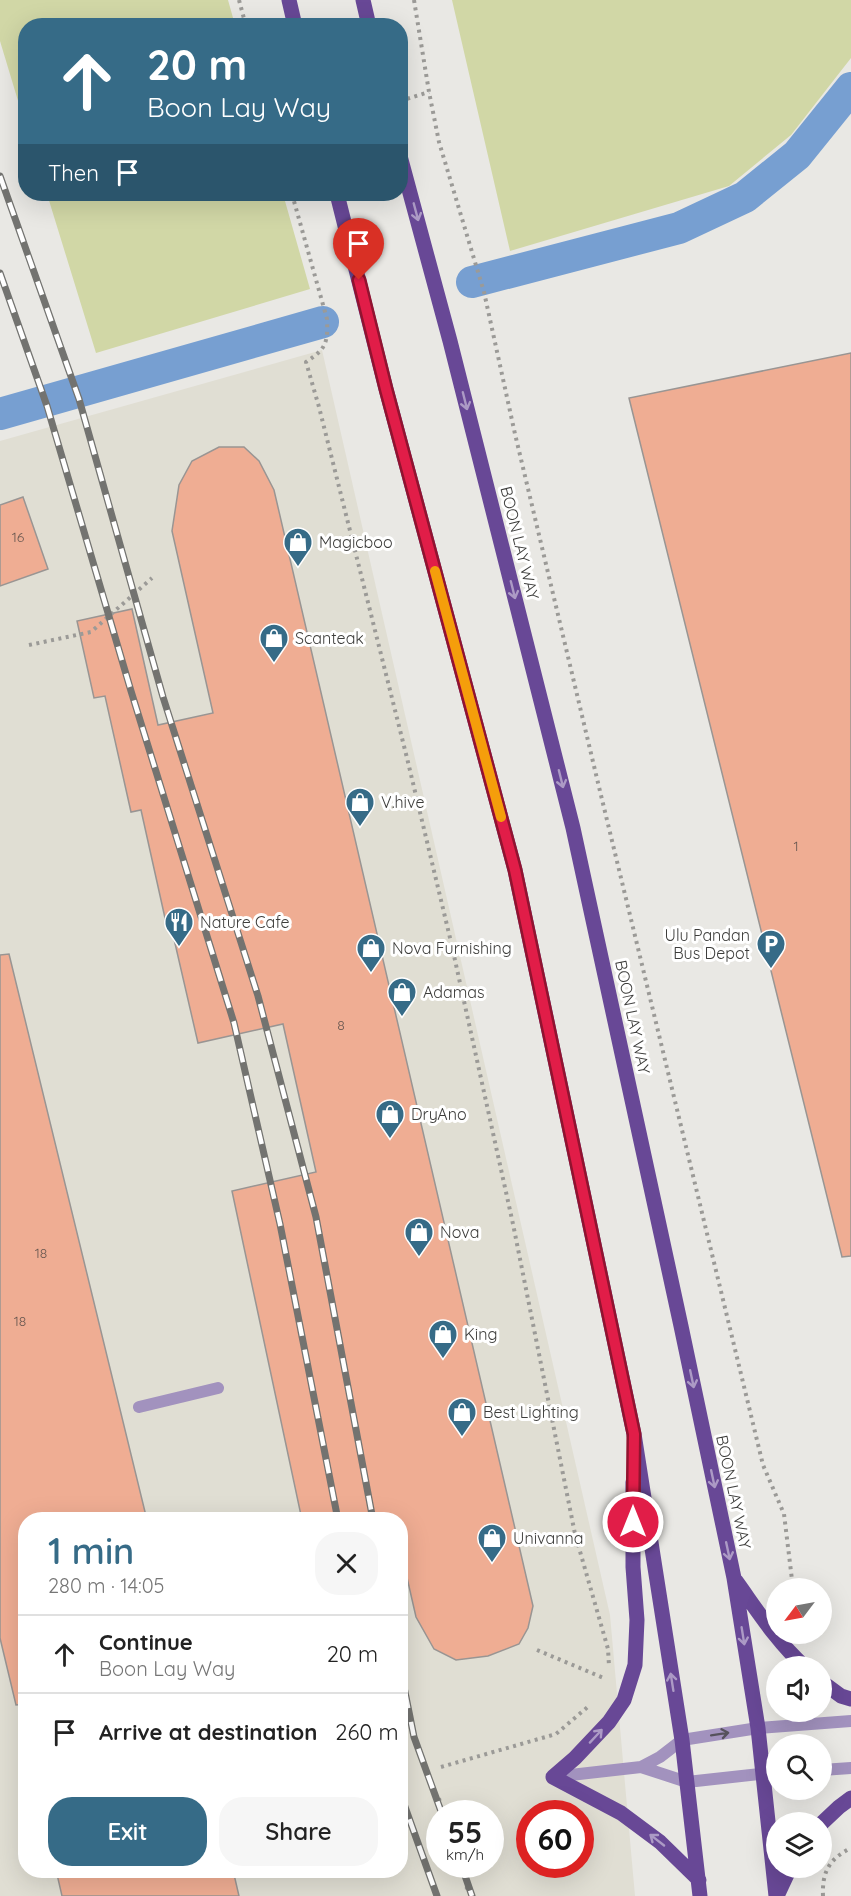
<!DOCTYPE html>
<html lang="en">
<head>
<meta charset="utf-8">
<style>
	body { margin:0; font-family:Quicksand,sans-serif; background:#f6f6f6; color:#222; height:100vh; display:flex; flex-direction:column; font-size:22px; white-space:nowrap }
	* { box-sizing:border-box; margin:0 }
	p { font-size:20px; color:#767676 }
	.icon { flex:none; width:33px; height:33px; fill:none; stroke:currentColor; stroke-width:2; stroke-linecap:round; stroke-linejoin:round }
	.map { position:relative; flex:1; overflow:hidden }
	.sheet { position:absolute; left:18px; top:1512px; width:390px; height:366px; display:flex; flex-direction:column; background:#fff; border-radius:24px; box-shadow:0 6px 24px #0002 }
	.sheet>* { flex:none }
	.top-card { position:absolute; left:18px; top:18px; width:390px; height:183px; border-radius:24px; box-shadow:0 6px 24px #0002; background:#366b87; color:#fff; overflow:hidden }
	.needle { width:39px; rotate:238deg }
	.fabs { position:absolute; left:766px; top:1578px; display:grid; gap:12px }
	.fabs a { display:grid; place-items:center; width:66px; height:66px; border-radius:50%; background:#fff; box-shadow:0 6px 24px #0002; font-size:30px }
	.speed { position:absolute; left:426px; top:1800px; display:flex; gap:12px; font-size:30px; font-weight:700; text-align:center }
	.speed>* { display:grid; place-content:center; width:78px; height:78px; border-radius:50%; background:#fff; box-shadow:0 6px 24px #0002; line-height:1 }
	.speed small { font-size:15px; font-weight:400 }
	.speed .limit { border:9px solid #d22; background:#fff; color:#111 }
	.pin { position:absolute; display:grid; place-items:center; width:51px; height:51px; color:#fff; margin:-62px -26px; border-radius:50% 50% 50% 0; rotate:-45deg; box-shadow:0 0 6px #0007 }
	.pin .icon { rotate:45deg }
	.me { position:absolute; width:66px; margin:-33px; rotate:0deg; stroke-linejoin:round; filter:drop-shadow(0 0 4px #0008) }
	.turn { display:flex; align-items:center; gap:21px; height:126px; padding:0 30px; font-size:27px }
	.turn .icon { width:78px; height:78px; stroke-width:2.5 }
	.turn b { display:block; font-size:42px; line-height:51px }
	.then { display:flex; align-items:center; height:57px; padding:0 30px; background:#0003; gap:12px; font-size:22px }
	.round { display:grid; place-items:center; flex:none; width:63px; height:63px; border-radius:24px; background:#f6f6f6 }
	.head { display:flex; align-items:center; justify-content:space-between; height:102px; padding:0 30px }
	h1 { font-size:36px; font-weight:600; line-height:45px; color:#366b87 }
	.button { display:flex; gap:12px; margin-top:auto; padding:12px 30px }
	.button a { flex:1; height:69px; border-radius:24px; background:#366b87; color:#fff; font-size:24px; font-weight:600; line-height:69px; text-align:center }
	.button a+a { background:#f6f6f6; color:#222 }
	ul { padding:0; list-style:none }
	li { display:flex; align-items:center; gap:18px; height:78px; padding:0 30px; border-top:2px solid #e0e0e0 }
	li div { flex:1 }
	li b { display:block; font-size:22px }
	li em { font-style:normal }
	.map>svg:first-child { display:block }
	.built { fill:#e0ded3; fill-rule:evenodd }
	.green { fill:#d1d7a6 }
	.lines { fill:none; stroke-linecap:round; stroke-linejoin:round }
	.canal { stroke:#779fd1; stroke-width:32 }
	.building { fill:#efad93; stroke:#999593; stroke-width:1.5 }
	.path { stroke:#9b9a97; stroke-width:4; stroke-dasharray:3 4.5; stroke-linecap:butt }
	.lane { stroke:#a292be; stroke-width:12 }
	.street { stroke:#a292be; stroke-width:12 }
	.primary { stroke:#684896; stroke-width:15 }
	.rail-casing { stroke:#737370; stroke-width:7 }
	.rail { stroke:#fff; stroke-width:4.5; stroke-dasharray:14; stroke-linecap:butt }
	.oneway { stroke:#ac9ac5 }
	.oneway2 { stroke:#56525c }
	.route-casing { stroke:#92132f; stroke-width:15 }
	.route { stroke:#e11d48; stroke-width:10 }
	.slow { stroke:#f59e0b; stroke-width:10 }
	.labels { text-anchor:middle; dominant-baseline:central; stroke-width:6; stroke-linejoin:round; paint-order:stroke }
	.number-label { font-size:14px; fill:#6a5951 }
	.poi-label { font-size:16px; fill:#3d3d3b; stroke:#fff; text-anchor:start }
	.street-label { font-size:16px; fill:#3d3d3b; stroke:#fff }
</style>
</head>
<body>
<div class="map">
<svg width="851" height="1896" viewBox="0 0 851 1896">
	<rect width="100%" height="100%" fill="#e9e8e4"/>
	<path class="built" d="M 322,350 L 610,1615 L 635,1896 L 0,1896 L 0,441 ZM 26,1520 L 400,1520 L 400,1870 L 26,1870 ZM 440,1814 L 490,1814 L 490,1864 L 440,1864 ZM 530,1814 L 580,1814 L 580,1864 L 530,1864 Z"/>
	<path class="green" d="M 0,0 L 228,0 L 235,25 L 26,26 L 25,124 L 0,41 Z
		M 452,0 L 851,0 L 851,58 L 791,135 L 729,186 L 510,251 Z
		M 47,194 L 283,194 L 310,289 L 96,353 Z"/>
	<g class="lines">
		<path class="canal" d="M 472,282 L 679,228 L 745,197 L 797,155 L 851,88
			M 0,414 L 323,322"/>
	</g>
	<path class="building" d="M 851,353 L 851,1256 L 842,1257 L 629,398 Z
		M 219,447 L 244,447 L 259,461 L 274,490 L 533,1606 L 528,1628 L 519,1644 L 488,1656 L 456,1660 L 434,1649 L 416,1617 L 400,1547 L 400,1520 L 302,1520 L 232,1191 L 316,1172 L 283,1024 L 198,1043 L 171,926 L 167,927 L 141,810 L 131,812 L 105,696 L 94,698 L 77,621 L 132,609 L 158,725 L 213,713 L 172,531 L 179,485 L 192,461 Z
		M 23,497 L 48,569 L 0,586 L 0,505 Z
		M 9,954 L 147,1520 L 26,1520 L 26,1704 L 16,1705 L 0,1638 L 0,955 Z
		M 56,1870 L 233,1870 L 239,1896 L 62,1896 Z"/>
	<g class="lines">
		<path class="path" d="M 239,0 L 246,26
			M 414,0 L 429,92 L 439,142 L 484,292 L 515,434 L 599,787 L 763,1465 L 784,1514 L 793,1588
			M 400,101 L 429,92
			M 292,194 L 327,319 C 328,343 326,349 306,362 L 319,407 L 407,758 L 451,942 L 513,1224 L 575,1534 L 608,1649 L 609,1666
			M 29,645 L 91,632 L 152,578
			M 537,1650 L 606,1679
			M 441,1767 L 556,1734 L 590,1705
			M 439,1798 L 442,1814
			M 466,1864 L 467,1892
			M 823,1896 C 822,1872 829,1859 851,1848"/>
		<path class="lane" d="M 139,1407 L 218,1388
			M 641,1767 L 660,1757 L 682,1740
			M 553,1777 L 641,1767 L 687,1782"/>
		<path class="street" d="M 682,1740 L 758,1728 L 851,1721
			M 822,1770 L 851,1768
			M 687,1782 L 777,1772"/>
		<path class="primary" d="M 289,0 L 295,26
			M 363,0 L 369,26
			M 400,156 L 450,341 L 573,828 L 681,1326 L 734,1578 L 758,1728 L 776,1896
			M 337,194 L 386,389 L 515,870 L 634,1434 L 682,1740 L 700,1896
			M 633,1482 L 633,1567 L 637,1620 L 635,1665 L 624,1700 L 609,1722 L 575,1758 L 553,1777 L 621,1813 L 660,1842 L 699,1880
			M 736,1581 C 757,1610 777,1642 804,1666
			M 822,1682 L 841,1696 L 851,1699
			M 822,1823 L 839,1807 L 851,1798
			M 777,1896 L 790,1868"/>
		<g class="rail-casing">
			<path id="rail" d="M 0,176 L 79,399 L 163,697 L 258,996 L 316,1217 L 373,1520
				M 0,273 L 47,406 L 131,691 L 234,1023 L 280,1224 L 338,1520
				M 400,1667 L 414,1737 L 442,1814
				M 400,1793 L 437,1896
				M 461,1864 L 472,1896"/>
		</g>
		<use href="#rail" class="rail"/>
	</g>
	<defs><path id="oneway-shaft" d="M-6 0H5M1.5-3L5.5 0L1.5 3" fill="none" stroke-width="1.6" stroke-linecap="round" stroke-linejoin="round" transform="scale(1.5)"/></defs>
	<g class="oneway">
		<use href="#oneway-shaft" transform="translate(416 212) rotate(75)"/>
		<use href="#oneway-shaft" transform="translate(465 401) rotate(76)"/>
		<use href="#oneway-shaft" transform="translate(513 590) rotate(76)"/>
		<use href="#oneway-shaft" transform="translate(561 779) rotate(76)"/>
		<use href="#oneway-shaft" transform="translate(692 1379) rotate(78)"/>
		<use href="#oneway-shaft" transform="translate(713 1479) rotate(78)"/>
		<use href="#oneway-shaft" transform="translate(728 1551) rotate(78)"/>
		<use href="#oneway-shaft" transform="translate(743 1636) rotate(81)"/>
		<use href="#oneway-shaft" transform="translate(672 1682) rotate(-99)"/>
		<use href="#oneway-shaft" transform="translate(596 1736) rotate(-47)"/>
		<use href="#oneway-shaft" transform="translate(657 1840) rotate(-142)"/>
	</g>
	<use class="oneway2" href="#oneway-shaft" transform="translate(720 1734) rotate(-9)"/>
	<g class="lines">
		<g class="route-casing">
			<path id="route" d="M 359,280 L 386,389 L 515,870 L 634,1434 L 633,1522"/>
		</g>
		<use href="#route" class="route"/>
		<path class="slow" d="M 435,571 L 501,817"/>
	</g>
	<defs>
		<g id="shop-pin" transform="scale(1.5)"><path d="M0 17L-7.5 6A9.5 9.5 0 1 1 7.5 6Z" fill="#366b87" stroke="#fff"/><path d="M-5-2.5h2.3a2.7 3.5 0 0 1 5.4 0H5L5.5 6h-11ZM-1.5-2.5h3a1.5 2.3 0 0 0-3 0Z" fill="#fff"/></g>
		<g id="restaurant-pin" transform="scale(1.5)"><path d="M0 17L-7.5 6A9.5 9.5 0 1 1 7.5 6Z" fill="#366b87" stroke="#fff"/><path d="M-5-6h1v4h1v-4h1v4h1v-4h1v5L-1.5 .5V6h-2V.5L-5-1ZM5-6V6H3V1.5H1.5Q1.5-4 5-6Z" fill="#fff"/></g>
		<g id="parking-pin" transform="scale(1.5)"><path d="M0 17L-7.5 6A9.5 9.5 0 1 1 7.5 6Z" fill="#366b87" stroke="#fff"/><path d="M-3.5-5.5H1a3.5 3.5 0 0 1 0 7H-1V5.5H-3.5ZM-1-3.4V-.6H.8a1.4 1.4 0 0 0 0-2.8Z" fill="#fff"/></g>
	</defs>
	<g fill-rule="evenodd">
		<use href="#shop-pin" x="298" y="542"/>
		<use href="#shop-pin" x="274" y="638"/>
		<use href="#shop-pin" x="360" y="802"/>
		<use href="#restaurant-pin" x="179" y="922"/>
		<use href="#parking-pin" x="771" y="944"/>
		<use href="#shop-pin" x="371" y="948"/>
		<use href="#shop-pin" x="402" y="992"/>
		<use href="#shop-pin" x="390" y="1114"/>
		<use href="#shop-pin" x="419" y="1232"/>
		<use href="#shop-pin" x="443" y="1334"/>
		<use href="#shop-pin" x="462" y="1412"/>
		<use href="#shop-pin" x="492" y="1538"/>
	</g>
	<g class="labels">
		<g class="number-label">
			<text x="18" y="537">16</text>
			<text x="796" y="846">1</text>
			<text x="341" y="1025">8</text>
			<text x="41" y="1253">18</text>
			<text x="20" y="1321">18</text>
		</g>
		<g class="poi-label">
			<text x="319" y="542">Magicboo</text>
			<text x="295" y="638">Scanteak</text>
			<text x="381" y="802">V.hive</text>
			<text x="200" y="922">Nature Cafe</text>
			<text x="750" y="935" text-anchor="end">Ulu Pandan<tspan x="750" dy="18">Bus Depot</tspan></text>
			<text x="392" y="948">Nova Furnishing</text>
			<text x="423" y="992">Adamas</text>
			<text x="411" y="1114">DryAno</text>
			<text x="440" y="1232">Nova</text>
			<text x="464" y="1334">King</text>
			<text x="483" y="1412">Best Lighting</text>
			<text x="513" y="1538">Univanna</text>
		</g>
		<g class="street-label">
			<text transform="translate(520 543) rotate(76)">BOON LAY WAY</text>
			<text transform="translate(633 1017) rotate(78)">BOON LAY WAY</text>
			<text transform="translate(734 1492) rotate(78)">BOON LAY WAY</text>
		</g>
	</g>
</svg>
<div class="fabs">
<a><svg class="needle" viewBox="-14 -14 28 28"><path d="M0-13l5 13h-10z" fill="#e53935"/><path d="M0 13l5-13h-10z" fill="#767676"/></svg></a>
<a><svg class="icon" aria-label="sound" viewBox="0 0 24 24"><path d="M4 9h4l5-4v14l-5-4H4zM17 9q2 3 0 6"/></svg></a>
<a><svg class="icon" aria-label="search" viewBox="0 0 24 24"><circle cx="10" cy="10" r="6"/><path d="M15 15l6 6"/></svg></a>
<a><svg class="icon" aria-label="layers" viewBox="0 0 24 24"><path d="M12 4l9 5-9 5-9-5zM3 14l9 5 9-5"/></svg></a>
</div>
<div class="speed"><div>55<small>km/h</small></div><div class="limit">60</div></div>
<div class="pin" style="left:359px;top:280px;background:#d93025"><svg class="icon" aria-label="arrive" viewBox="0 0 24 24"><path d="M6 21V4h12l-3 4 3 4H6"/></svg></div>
<svg class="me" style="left:633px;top:1522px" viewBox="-20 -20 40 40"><circle r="17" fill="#e11d48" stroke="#fff" stroke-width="3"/><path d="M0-11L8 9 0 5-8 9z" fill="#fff"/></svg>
<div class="top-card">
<div class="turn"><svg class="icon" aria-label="ahead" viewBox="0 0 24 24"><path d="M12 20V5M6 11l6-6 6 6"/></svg><div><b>20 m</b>Boon Lay Way</div></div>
<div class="then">Then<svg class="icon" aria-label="arrive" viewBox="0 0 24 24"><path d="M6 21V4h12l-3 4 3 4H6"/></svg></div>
</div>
<section class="sheet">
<div class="head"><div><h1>1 min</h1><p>280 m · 14:05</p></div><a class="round"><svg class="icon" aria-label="close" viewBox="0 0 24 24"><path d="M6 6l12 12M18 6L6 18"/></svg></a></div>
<ul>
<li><svg class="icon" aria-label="ahead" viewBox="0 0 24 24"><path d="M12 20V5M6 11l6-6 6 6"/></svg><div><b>Continue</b><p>Boon Lay Way</p></div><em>20 m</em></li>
<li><svg class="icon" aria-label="arrive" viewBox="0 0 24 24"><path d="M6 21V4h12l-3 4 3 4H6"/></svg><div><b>Arrive at destination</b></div><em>260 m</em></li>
</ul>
<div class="button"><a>Exit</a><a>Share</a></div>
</section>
</div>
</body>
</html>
